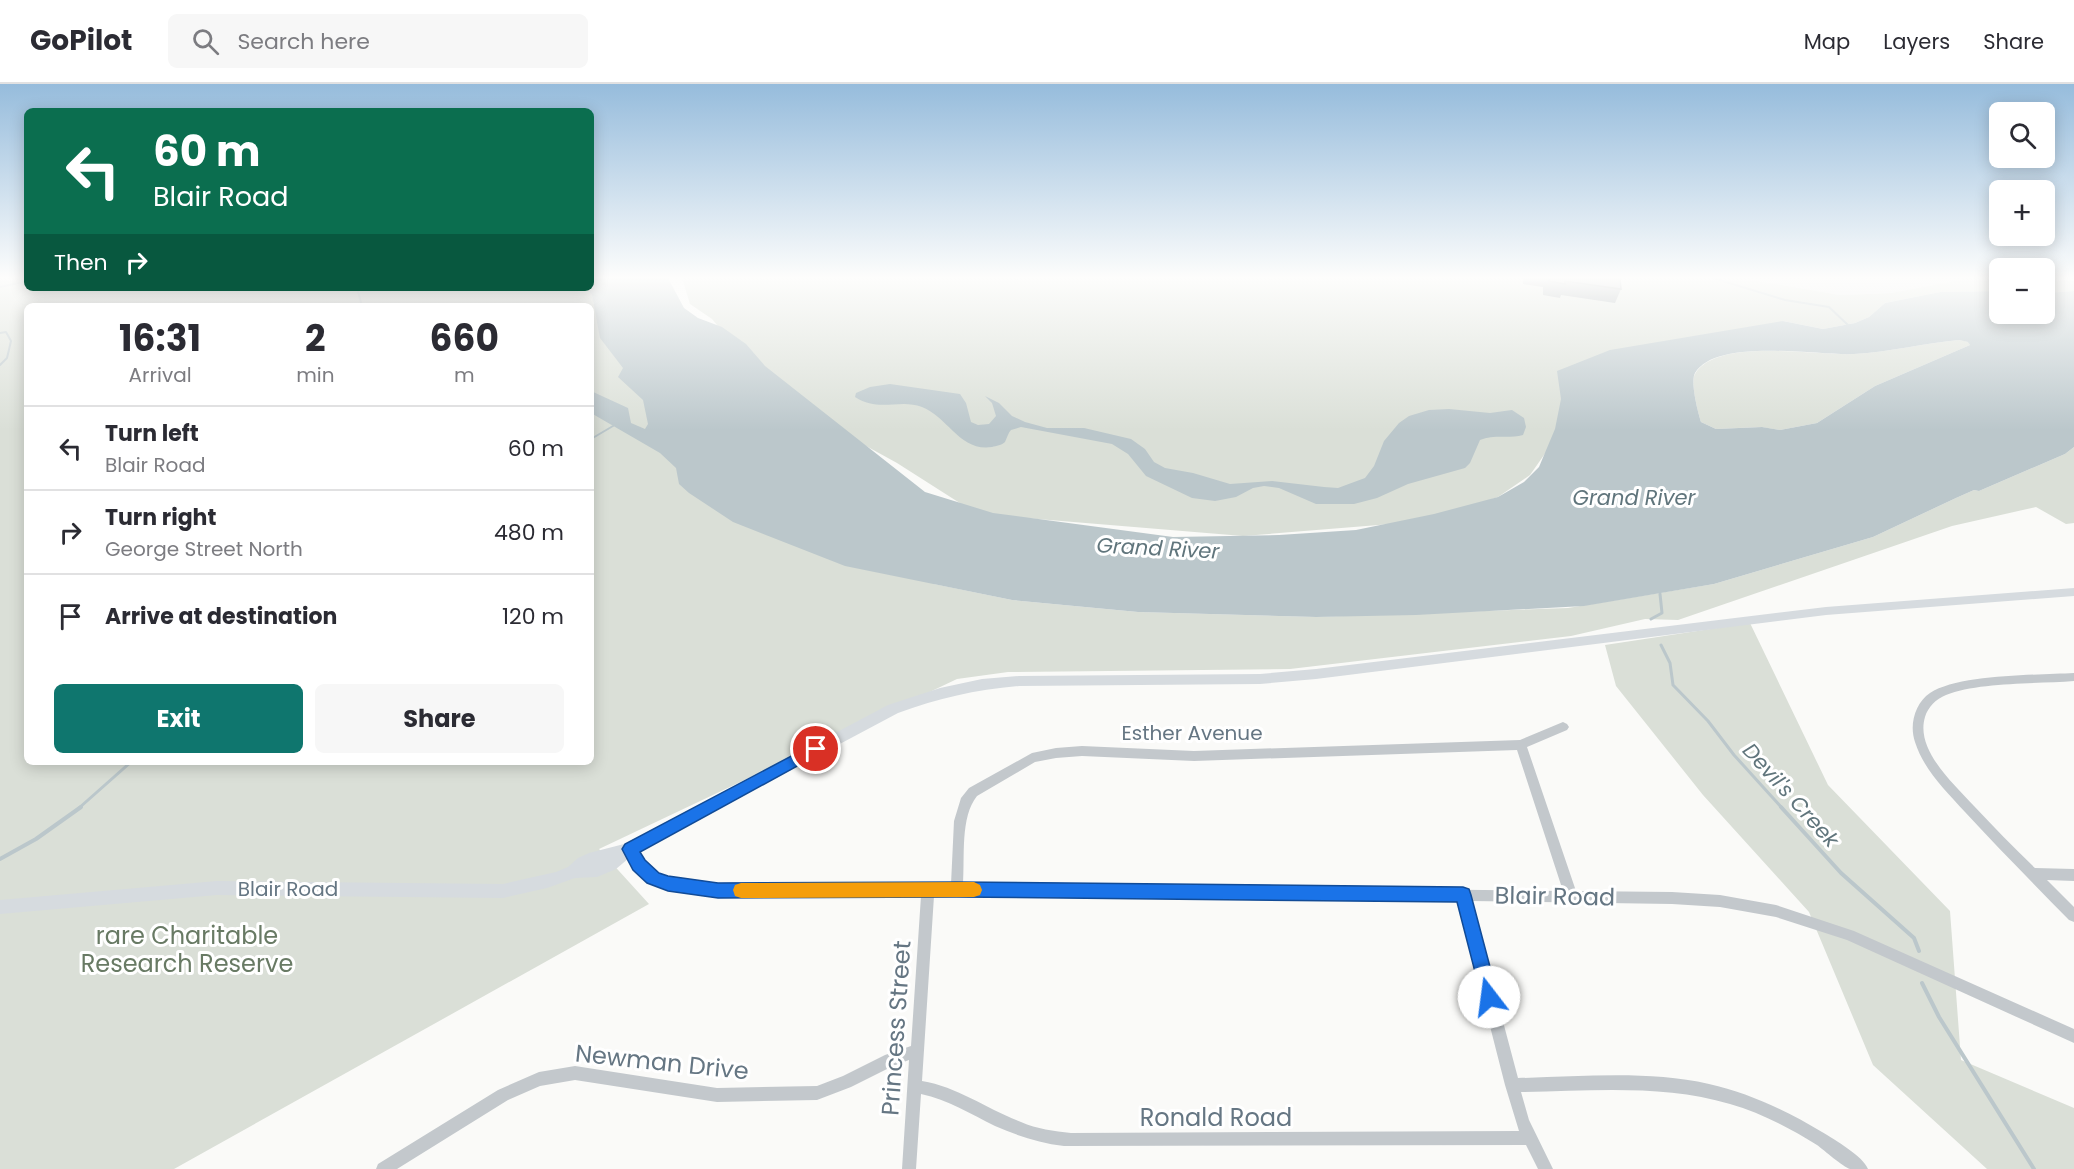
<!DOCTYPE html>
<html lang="en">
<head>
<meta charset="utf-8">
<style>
	body { margin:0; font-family:Poppins,sans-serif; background:#f7f7f7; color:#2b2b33; height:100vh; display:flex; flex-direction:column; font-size:22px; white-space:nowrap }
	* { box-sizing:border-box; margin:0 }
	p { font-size:20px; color:#7c7c81 }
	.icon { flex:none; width:33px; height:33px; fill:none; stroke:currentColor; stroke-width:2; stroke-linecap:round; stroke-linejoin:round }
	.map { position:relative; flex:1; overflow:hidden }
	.panel { position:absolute; left:24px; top:219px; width:570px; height:462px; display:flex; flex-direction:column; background:#fff; border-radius:9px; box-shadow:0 3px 15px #0003 }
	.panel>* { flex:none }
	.hud { position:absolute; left:24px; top:24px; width:570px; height:183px; border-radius:9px; box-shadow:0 3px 15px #0003; background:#0b6e4f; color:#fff; overflow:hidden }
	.controls { position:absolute; left:1989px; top:18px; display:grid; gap:12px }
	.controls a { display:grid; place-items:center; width:66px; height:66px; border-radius:9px; background:#fff; box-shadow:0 3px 15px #0003; font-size:30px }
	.pin { position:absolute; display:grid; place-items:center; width:51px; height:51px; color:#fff; margin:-26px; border:3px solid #fff; border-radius:50%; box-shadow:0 2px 6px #0007 }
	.me { position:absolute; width:66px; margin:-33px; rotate:345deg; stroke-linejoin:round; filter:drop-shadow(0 0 4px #0008) }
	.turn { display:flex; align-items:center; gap:21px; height:126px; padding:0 30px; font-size:27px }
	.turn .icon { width:78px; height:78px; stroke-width:2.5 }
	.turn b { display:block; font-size:42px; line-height:51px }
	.then { display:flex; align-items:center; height:57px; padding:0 30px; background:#0003; gap:12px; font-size:22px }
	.eta { display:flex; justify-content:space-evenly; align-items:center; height:102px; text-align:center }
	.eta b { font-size:36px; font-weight:700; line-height:42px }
	.cta { display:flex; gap:12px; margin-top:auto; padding:12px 30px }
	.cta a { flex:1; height:69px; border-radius:9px; background:#0f766e; color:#fff; font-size:24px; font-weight:700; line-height:69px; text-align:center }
	.cta a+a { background:#f7f7f7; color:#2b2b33 }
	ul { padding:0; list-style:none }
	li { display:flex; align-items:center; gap:18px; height:84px; padding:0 30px; border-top:2px solid #e1e1e2 }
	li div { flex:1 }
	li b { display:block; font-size:22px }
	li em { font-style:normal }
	header { display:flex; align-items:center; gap:36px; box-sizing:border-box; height:84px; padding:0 30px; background:#fff; border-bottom:2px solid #e1e1e2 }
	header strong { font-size:28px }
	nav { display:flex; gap:33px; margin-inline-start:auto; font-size:21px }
	.search { width:420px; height:54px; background:#f7f7f7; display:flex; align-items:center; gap:15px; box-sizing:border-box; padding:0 21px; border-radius:9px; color:#7c7c81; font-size:22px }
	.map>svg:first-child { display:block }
	.built { fill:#e8e9e9 }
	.green { fill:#dadfd7; fill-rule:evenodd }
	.water { fill:#bbc7cb; fill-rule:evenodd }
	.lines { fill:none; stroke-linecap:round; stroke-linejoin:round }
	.stream-far2 { stroke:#bbc7cb; stroke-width:2 }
	.stream-far1 { stroke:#bbc7cb; stroke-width:3 }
	.stream { stroke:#bbc7cb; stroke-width:4 }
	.minor { fill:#c3c8cc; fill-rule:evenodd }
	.major { fill:#d6dbdf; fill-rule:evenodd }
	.wall { fill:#929a9f }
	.building { fill:#aab3b9; stroke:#777d82; stroke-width:1.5 }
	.route { fill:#1a73e8; stroke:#114b97; stroke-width:1.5 }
	.slow { fill:#f59e0b }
	.labels { text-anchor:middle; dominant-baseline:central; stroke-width:6; stroke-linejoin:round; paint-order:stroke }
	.street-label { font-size:20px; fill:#657683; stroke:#fff }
	.water-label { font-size:21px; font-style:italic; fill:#60757c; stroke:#fff }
	.near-street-label { font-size:24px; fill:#657683; stroke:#fff }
	.near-park-label { font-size:24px; fill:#687a64; stroke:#fff }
</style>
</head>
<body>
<header>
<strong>GoPilot</strong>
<div class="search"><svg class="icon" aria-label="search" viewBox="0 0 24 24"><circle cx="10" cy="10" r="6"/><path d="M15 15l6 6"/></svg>Search here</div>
<nav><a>Map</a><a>Layers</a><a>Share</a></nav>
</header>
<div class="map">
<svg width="2074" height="1085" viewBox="0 0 2074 1085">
	<rect width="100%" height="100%" fill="#fafaf8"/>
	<path class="built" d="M 1741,194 L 1999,194 L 2000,195 L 1965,195 L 1891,209 L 1840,211 Z"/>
	<path class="green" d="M 0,194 L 27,194 L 27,204 L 585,204 L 592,211 L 594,221 L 934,500 L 1012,516 L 1138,528 L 1316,533 L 1568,524 L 1714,500 L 1873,453 L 1956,414 L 1974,406 L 1979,407 L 2065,370 L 2074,363 L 2074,439 L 2066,440 L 2036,423 L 1952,442 L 1678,536 L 1645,535 L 1571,552 L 1290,585 L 1008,588 L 957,595 L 599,765 L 649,820 L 174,1085 L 0,1085 ZM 27,222 L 591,222 L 591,678 L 27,678 Z
		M 682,194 L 1741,194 L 1840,211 L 1891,209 L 1965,195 L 1999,195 L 2000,207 L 1940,208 L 1885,219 L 1869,233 L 1855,239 L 1823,245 L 1783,237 L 1565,341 L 1530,391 L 1498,413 L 1428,437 L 1243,452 L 977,430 L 897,379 L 777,313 L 712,235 L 690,220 Z
		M 2044,196 L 2074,197 L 2074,207 L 2045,209 Z
		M 1959,256 L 1969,258 L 1970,261 L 1875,302 L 1817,339 L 1780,346 L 1761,343 L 1716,345 L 1701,338 C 1698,328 1690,298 1695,290 C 1717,253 1818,272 1854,270 C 1890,268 1924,259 1959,256 Z
		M 1750,539 L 1828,701 L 1950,827 L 1961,976 L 2074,1024 L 2074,1085 L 1987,1085 L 1873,981 L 1809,828 L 1703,711 L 1616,602 L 1605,561 Z"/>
	<path class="water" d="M 591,194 L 668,194 L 684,224 L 698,234 L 722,243 L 746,260 L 765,282 L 925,408 L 993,429 L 1173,453 L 1279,451 L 1356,446 L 1434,430 L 1498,413 L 1524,398 L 1539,383 L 1555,345 L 1561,315 L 1557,287 L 1610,266 L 1783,237 L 1823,245 L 1855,239 L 1869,233 L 1885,219 L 1940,208 L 1999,207 L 2000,230 L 2044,230 L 2045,209 L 2074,207 L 2074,363 L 2065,370 L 1979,407 L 1974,406 L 1956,414 L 1873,453 L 1714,500 L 1584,522 L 1416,531 L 1316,533 L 1138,528 L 1012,516 L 845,482 L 733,438 L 689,409 L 679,400 L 676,384 L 660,369 L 591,329 L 591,307 L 628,324 L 631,339 L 645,345 L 648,340 L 643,316 L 618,293 L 623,284 L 600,254 L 592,211 L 585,204 L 591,204 ZM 1959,256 L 1968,258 L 1970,261 L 1875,302 L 1817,339 L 1780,346 L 1762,343 L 1716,345 L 1701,338 C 1698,328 1690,298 1695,289 C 1717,253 1818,272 1854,270 C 1890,268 1924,259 1959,256 Z
		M 890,300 L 960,310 L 966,319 L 971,338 L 978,341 L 989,340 L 996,332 L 992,319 L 985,312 L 999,319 L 1012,332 L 1025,338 L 1047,344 L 1084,344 L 1131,355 L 1145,365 L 1154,378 L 1165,384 L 1193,389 L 1230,400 L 1272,397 L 1324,403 L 1338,404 L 1346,401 L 1365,394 L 1374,382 L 1384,357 L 1399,339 L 1409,332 L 1429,326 L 1449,325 L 1490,329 L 1512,326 L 1524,334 L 1526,343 L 1523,351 C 1509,355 1494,350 1480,356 L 1470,379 L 1465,384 L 1408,400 L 1377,414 L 1354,420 L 1316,420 L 1279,404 L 1264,402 L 1253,404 L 1236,413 L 1215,417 L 1192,414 L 1146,392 L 1128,370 L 1112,360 L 1021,343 L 1011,346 C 1008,349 1007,354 1005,358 C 1002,361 996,362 992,363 C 960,368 948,333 922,323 C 899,314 880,329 855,313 L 856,309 L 870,303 Z"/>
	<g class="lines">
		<path class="stream-far2" d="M 1713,194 L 1785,216 L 1829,223 L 1850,243
			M 0,203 L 27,197
			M 357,204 L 362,222
			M 0,249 L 6,248 L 11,257 L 7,274 L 0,281
			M 591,355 L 613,342"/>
		<path class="stream-far1" d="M 1651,535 L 1662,529 L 1660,510
			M 1661,561 L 1670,579 L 1673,601 L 1708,637 L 1734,671 L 1782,724
			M 79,724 L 131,678"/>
		<path class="stream" d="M 1781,723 L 1841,789 L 1914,854 L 1919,867
			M 0,775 L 36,755 L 81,723
			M 1922,899 L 1939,933 L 2034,1085"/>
		<path class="minor" d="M 2074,589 L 2074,597 C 2038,600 1978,598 1946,611 C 1936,615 1928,623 1925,633 C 1915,666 1954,700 1974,722 C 1994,743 2014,764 2035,784 L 2074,785 L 2074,797 L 2047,796 L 2074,823 L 2074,838 L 2069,836 C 2034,800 1999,765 1965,728 C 1945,706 1924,686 1915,658 C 1909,641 1915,619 1930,609 C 1959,590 2038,591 2074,589 Z
			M 1563,638 L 1567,640 L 1569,643 L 1567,646 L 1527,663 L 1576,807 L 1672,808 L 1720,811 L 1776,821 L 1854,847 L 2074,945 L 2074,959 L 1847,856 L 1776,833 L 1720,823 L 1672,820 L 1471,817 L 1518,994 C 1581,993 1647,986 1709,1000 C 1749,1009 1787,1027 1822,1048 C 1835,1056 1863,1072 1868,1085 C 1863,1085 1855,1085 1850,1085 C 1843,1083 1824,1066 1817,1061 C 1790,1044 1761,1029 1730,1020 C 1663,1000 1591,1007 1521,1008 L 1529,1036 L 1553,1085 L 1538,1085 L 1526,1061 L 1064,1062 C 1039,1059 1018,1052 995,1042 C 971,1030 948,1016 921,1010 L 916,1085 L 902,1085 L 909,976 L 893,982 L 851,1003 L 817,1016 L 717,1018 L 575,996 L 540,1002 L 508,1016 L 397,1085 L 376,1085 L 378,1080 L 498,1006 L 539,988 L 575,982 L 717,1004 L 817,1002 L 843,992 L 885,971 L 911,962 L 921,812 L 718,812 L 668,806 L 649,798 L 635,785 L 624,765 L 626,761 L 630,760 L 634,761 L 643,777 L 657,790 L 668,794 L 718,800 L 951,800 L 954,737 L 961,714 L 969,704 L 1032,669 L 1056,664 L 1082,662 L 1194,667 L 1520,656 ZM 1517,666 L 1563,807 L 963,800 C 965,773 960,733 977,712 L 1035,678 L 1056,674 L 1082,672 L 1194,677 ZM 934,812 L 1458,817 L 1505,1001 L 1519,1047 L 1071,1049 C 1054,1047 1037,1045 1021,1038 C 987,1025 958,1003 922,997 Z"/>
		<path class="major" d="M 2074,504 L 2074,512 L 1826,531 L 1316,595 L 1260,600 L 1019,602 C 975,606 939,614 898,629 L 635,769 L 616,785 L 597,793 L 575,794 L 547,804 L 503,814 L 217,811 L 0,830 L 0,816 L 217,797 L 503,800 L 556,788 L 568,783 L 578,774 L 589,769 L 628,759 L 888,621 L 940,604 L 982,595 L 1019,592 L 1260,590 L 1316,585 L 1826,523 Z"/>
	</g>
	<path class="wall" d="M 1523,194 L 1620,194 L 1621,205 L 1615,219 L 1561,211 L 1560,214 L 1543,211 L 1543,203 L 1523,200 Z"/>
	<path class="building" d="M 1549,194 L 1620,194 L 1621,205 L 1565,197 L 1565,200 L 1549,197 Z"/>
	<linearGradient id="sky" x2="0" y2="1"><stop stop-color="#96bcdc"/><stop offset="0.56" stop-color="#fdfdfc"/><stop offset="1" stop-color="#fdfdfc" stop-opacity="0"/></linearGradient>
	<rect width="2074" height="346" fill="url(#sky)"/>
	<path class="route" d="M 816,659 L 821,661 L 823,665 L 821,669 L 640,768 L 645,776 L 659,789 L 668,792 L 718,799 L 957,798 L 1463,803 L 1469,805 L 1471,811 L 1498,913 L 1495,919 L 1489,921 L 1483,919 L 1457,818 L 957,813 L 718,814 L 668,807 L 647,799 L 633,786 L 622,765 L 625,760 Z"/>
	<path class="slow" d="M 974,798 L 980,801 L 982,806 L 980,811 L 974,813 L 741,814 L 735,812 L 733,806 L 735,801 L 741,799 Z"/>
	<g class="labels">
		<g class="street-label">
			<text x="1192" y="649">Esther Avenue</text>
			<text x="288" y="805">Blair Road</text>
		</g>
		<g class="water-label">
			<text x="1634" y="413">Grand River</text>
			<text transform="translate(1158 464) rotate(3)">Grand River</text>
			<text transform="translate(1791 711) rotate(48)">Devil's Creek</text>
		</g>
		<g class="near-street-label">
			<text transform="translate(1555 812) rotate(1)">Blair Road</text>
			<text transform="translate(896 944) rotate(-86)">Princess Street</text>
			<text transform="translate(662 978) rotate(6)">Newman Drive</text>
			<text x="1216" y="1033">Ronald Road</text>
		</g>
		<g class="near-park-label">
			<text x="187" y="851">rare Charitable<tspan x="187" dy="28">Research Reserve</tspan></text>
		</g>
	</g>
</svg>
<div class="controls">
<a><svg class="icon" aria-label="search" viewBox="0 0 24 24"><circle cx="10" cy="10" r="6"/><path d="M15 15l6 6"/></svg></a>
<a>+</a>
<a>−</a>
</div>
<div class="pin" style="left:816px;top:665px;background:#d93025"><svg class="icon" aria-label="arrive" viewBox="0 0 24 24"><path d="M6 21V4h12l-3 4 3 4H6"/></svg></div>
<svg class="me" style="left:1489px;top:913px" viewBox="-20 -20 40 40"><circle r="19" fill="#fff"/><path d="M0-13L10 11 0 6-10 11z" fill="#1a73e8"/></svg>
<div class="hud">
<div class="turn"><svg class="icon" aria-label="left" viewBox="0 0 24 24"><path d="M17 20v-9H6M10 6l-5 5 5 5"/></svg><div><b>60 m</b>Blair Road</div></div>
<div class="then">Then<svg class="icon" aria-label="right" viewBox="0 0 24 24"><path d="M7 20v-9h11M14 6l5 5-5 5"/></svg></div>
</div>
<section class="panel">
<div class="eta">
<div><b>16:31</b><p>Arrival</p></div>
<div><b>2</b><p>min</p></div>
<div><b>660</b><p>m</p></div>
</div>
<ul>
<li><svg class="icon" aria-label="left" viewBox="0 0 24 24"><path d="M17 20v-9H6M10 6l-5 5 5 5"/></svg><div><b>Turn left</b><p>Blair Road</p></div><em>60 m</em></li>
<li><svg class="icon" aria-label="right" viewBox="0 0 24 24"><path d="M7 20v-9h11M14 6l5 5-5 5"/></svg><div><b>Turn right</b><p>George Street North</p></div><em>480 m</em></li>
<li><svg class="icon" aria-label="arrive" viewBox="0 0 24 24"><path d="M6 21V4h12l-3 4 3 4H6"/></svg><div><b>Arrive at destination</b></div><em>120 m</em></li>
</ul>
<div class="cta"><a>Exit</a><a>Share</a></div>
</section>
</div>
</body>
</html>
